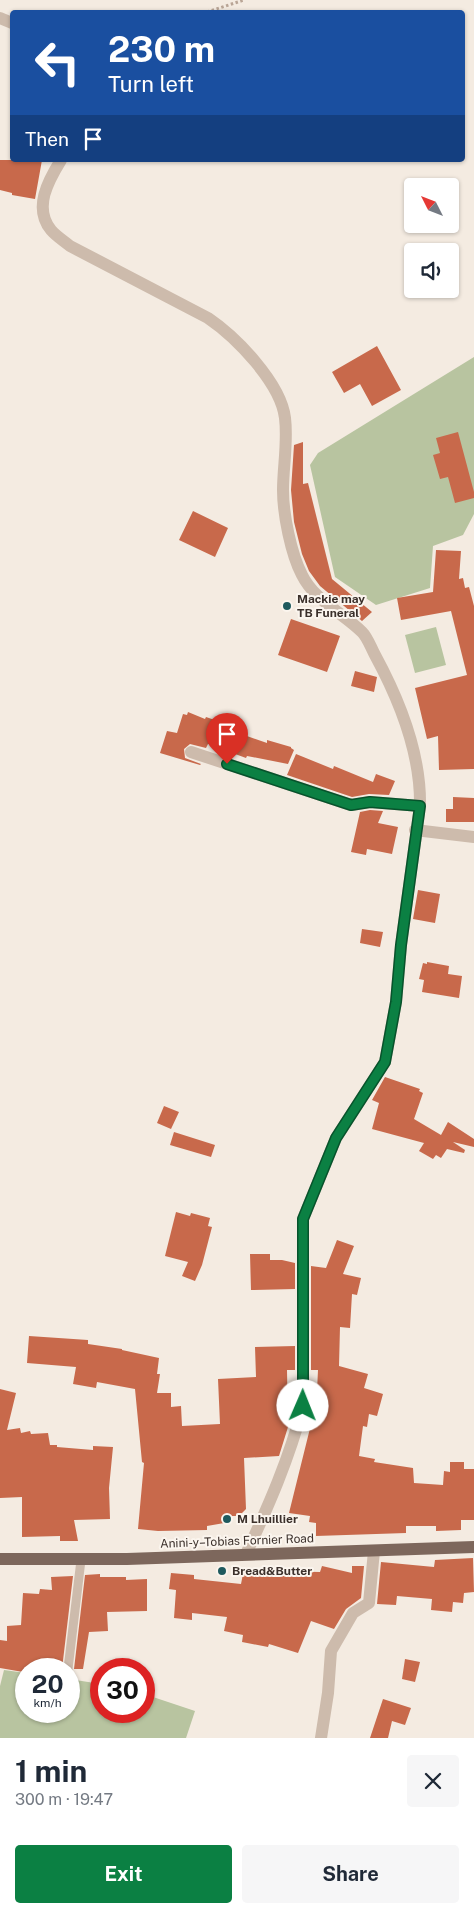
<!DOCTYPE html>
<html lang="en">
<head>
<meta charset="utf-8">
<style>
	body { margin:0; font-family:"Public Sans",sans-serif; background:#f6f6f7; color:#1f2937; height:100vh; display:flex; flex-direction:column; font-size:19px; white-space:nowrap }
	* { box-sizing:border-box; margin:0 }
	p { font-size:16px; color:#747a83 }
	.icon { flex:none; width:28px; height:28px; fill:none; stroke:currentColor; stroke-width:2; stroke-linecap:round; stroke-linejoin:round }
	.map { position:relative; height:1738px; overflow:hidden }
	.panel { display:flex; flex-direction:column; background:#fff; flex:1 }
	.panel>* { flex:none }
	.hud { position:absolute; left:10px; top:10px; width:455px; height:152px; border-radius:5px; box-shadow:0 1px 4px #0004; background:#1a4fa0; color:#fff; overflow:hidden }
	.needle { width:32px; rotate:312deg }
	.tools { position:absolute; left:404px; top:178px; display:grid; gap:10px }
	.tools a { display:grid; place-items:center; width:55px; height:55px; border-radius:5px; background:#fff; box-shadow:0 1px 4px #0004; font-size:25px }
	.speed { position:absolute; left:15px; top:1658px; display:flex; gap:10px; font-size:25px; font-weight:700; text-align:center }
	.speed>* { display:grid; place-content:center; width:65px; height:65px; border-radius:50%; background:#fff; box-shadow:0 1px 4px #0004; line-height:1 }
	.speed small { font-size:12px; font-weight:400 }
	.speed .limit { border:8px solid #d22; background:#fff; color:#111 }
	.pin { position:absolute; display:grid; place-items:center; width:42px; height:42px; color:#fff; margin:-51px -21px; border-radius:50% 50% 50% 0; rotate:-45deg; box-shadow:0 0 5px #0007 }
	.pin .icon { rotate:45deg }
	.me { position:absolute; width:55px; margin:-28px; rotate:1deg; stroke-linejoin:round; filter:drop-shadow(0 0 4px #0008) }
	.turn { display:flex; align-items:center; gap:18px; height:105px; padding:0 15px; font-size:22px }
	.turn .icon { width:65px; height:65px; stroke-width:2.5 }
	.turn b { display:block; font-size:35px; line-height:42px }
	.then { display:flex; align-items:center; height:48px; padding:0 15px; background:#0003; gap:10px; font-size:19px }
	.round { display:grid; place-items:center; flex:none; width:52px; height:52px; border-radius:5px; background:#f6f6f7 }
	.head { display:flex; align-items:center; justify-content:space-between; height:85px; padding:0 15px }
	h1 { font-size:30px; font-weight:700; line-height:38px }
	.primary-button { display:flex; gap:10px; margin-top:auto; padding:10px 15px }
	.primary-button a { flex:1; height:58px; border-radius:5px; background:#0b8043; color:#fff; font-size:20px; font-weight:700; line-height:58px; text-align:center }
	.primary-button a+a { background:#f6f6f7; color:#1f2937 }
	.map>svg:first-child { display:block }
	.green { fill:#b8c4a0 }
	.building { fill:#c8694b }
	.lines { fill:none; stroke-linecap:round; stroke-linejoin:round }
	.path { stroke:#b9a596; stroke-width:3; stroke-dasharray:2.5 2.5; stroke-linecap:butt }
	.lane { stroke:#cdbbac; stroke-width:9 }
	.street { stroke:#cdbbac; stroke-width:12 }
	.primary { stroke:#7d675c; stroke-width:12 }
	.route-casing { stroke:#07532c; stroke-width:12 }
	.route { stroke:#0b8043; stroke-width:9 }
	.poi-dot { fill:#1f5a5e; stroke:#fbf5ee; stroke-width:2 }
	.labels { text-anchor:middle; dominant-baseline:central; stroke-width:4; stroke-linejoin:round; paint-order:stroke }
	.poi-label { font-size:12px; font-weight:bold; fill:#3b302b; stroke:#fbf5ee; text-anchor:start }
	.street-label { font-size:12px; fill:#3b302b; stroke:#fbf5ee }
</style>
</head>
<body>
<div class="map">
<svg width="474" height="1738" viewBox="0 0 474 1738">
	<rect width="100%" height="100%" fill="#f4ebe1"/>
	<path class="green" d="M 474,357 L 474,514 L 463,535 L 433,546 L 430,588 L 376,605 L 335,577 L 310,465 L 318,453 Z
		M 436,627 L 446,665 L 415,673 L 405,635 Z
		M 4,1670 L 26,1673 L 26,1711 L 69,1711 L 69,1679 L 101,1684 L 101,1711 L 144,1711 L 144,1694 L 195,1711 L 186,1738 L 0,1738 L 0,1686 Z"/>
	<path class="building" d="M 0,160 L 42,160 L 35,199 L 12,195 L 12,193 L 0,190 Z
		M 377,346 L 401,390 L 372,406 L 360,384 L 344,393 L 332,372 Z
		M 458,432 L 474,492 L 474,498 L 455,503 L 448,477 L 440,479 L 433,455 L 440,453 L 436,438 Z
		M 303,442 L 303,484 L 308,483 L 332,579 L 372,612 L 362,621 L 320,586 L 309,571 L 302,554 L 294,522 L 291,490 L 294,445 Z
		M 193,511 L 228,528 L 215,557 L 179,540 Z
		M 436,550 L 461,551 L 459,579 L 463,578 L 465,588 L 469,587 L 474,606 L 474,769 L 439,770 L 438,736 L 427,739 L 415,688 L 467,675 L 451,611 L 401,620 L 397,598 L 433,592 Z
		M 291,619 L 340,636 L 327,672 L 278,655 Z
		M 355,671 L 377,677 L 374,692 L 351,686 Z
		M 188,712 L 205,719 L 206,717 L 232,726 L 230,730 L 267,743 L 267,740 L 291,747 L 291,748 L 294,750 L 288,764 L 247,756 L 246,758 L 208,744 L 206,748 L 190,744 L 184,749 L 185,758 L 201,764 L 200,765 L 160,753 L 167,731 L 177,733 L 183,714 L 187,715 Z
		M 296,754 L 333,769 L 334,766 L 373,782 L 376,774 L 395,781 L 389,795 L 369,794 L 352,797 L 287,775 Z
		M 453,797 L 474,798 L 474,822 L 446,822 L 446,809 L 453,809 Z
		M 370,810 L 383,811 L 378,823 L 398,827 L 392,854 L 367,849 L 366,855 L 351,852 L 360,812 Z
		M 418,890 L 440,894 L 435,923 L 413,919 Z
		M 362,929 L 383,932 L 380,947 L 360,943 Z
		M 427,962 L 449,966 L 448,974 L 462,976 L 459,998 L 422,992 L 424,980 L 419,979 L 423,963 L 427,964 Z
		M 385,1077 L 420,1089 L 419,1091 L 423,1093 L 414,1119 L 441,1135 L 448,1122 L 474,1139 L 474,1147 L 453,1142 L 465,1150 L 464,1153 L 447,1149 L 441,1158 L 436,1155 L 433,1159 L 419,1151 L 424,1143 L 372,1129 L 379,1103 L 372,1100 Z
		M 164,1106 L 179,1112 L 171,1129 L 157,1123 Z
		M 174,1132 L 215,1145 L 211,1157 L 170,1145 Z
		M 176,1212 L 190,1216 L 191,1213 L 210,1218 L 208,1226 L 212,1227 L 202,1265 L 195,1281 L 182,1276 L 188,1262 L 165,1256 Z
		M 337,1240 L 354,1246 L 343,1274 L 361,1278 L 357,1295 L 352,1294 L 350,1328 L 340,1327 L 339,1366 L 368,1374 L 364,1388 L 383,1394 L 377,1416 L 369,1414 L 367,1427 L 363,1426 L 359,1456 L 375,1459 L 374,1462 L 413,1468 L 414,1483 L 443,1485 L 444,1471 L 450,1472 L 450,1462 L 464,1462 L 464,1469 L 474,1469 L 474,1520 L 461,1520 L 461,1530 L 436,1531 L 436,1526 L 406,1526 L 406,1533 L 316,1536 L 316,1523 L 309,1522 L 310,1516 L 289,1513 L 319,1392 L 317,1391 L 318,1370 L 311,1370 L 311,1266 L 326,1268 Z
		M 250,1254 L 270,1254 L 270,1260 L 282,1260 L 295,1263 L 295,1289 L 251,1290 Z
		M 29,1336 L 88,1340 L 88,1344 L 122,1349 L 122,1350 L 159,1358 L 157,1374 L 160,1374 L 157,1393 L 171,1393 L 171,1407 L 181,1406 L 182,1426 L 220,1424 L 218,1379 L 256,1377 L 255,1347 L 295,1346 L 295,1370 L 287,1370 L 288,1427 L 279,1456 L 244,1458 L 246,1509 L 239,1516 L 230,1516 L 230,1522 L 207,1526 L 207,1530 L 158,1531 L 138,1529 L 144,1463 L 142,1462 L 135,1389 L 97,1382 L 96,1388 L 73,1384 L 76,1367 L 27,1363 Z
		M 0,1389 L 16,1393 L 7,1430 L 20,1428 L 21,1433 L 30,1431 L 31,1434 L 48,1433 L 50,1445 L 57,1445 L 57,1447 L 93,1450 L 93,1446 L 113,1447 L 109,1488 L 110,1519 L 74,1520 L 78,1541 L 60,1541 L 60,1536 L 22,1537 L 22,1497 L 0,1498 Z
		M 473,1558 L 474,1592 L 464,1593 L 463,1603 L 453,1602 L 452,1612 L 431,1610 L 432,1599 L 397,1596 L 396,1605 L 377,1604 L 381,1562 L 434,1567 L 435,1560 Z
		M 322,1566 L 352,1573 L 352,1566 L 364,1566 L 361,1598 L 346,1609 L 334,1629 L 311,1621 L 298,1653 L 269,1644 L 268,1647 L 242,1642 L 243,1635 L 224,1631 L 227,1617 L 192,1613 L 192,1620 L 174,1618 L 176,1590 L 169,1589 L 171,1573 L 194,1575 L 194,1579 L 241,1584 L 243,1574 L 274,1571 L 320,1572 Z
		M 100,1574 L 100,1577 L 126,1577 L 126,1580 L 147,1579 L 147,1611 L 107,1612 L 108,1631 L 89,1632 L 83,1669 L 74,1669 L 85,1575 Z
		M 73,1576 L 62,1669 L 23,1669 L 23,1672 L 0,1668 L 0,1640 L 7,1641 L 7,1626 L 21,1625 L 23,1593 L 39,1594 L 40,1589 L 52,1590 L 51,1577 Z
		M 405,1659 L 420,1662 L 415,1682 L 402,1679 Z
		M 383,1699 L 411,1708 L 405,1725 L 392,1721 L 388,1738 L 370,1738 Z"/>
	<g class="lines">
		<path class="path" d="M 207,12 L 244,0"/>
		<path class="lane" d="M 68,1669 L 81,1560"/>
		<path class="street" d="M 0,18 L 12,23
			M 61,160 C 48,181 33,208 51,230 C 56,236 64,241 70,246 L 208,318 C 236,337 281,383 285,418 C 288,442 283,467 283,490 C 283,514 291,554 302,575 C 314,600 343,613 362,632 C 368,638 371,648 375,655 C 400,701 421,753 420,806 L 401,945 L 396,1002 L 385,1062 L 336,1138 L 303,1219 L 303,1406 C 289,1459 269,1505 246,1554
			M 191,752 L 351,805 L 370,802 L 420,806
			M 415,830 L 474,837
			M 321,1738 L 328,1693 L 331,1651 L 353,1613 L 369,1603 L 374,1551"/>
		<path class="primary" d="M 0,1559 L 127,1559 L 474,1547"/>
	</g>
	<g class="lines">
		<g class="route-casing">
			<path id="route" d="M 227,764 L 351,805 L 370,802 L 420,806 L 401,945 L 396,1002 L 385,1062 L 336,1138 L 303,1219 L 303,1406"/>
		</g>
		<use href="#route" class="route"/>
	</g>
	<g class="poi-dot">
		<circle cx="287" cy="606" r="5"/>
		<circle cx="227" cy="1519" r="5"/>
		<circle cx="222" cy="1571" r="5"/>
	</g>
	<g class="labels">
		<g class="poi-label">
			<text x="297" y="599">Mackie may<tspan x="297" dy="14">TB Funeral</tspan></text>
			<text x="237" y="1519">M Lhuillier</text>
			<text x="232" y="1571">Bread&amp;Butter</text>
		</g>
		<g class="street-label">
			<text transform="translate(237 1541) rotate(-2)">Anini-y–Tobias Fornier Road</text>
		</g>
	</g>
</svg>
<div class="tools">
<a><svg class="needle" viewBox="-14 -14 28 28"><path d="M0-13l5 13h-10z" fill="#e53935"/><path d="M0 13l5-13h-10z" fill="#747a83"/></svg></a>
<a><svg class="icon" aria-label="sound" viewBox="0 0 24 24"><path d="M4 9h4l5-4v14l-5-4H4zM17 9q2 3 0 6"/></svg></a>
</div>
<div class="speed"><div>20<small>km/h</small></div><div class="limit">30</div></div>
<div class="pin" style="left:227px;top:764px;background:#d93025"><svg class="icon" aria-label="arrive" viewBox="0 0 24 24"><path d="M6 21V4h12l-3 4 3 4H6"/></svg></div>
<svg class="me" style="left:303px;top:1406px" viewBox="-20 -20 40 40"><circle r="19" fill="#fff"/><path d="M0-13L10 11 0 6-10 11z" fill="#0b8043"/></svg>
<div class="hud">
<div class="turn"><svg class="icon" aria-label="left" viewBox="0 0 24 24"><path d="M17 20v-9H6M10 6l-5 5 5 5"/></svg><div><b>230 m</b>Turn left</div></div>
<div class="then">Then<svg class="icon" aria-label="arrive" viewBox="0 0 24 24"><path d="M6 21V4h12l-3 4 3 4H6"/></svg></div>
</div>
</div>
<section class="panel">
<div class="head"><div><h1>1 min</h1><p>300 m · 19:47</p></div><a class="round"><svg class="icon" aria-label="close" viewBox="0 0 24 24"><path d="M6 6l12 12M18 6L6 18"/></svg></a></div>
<div class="primary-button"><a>Exit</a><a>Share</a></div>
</section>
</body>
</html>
